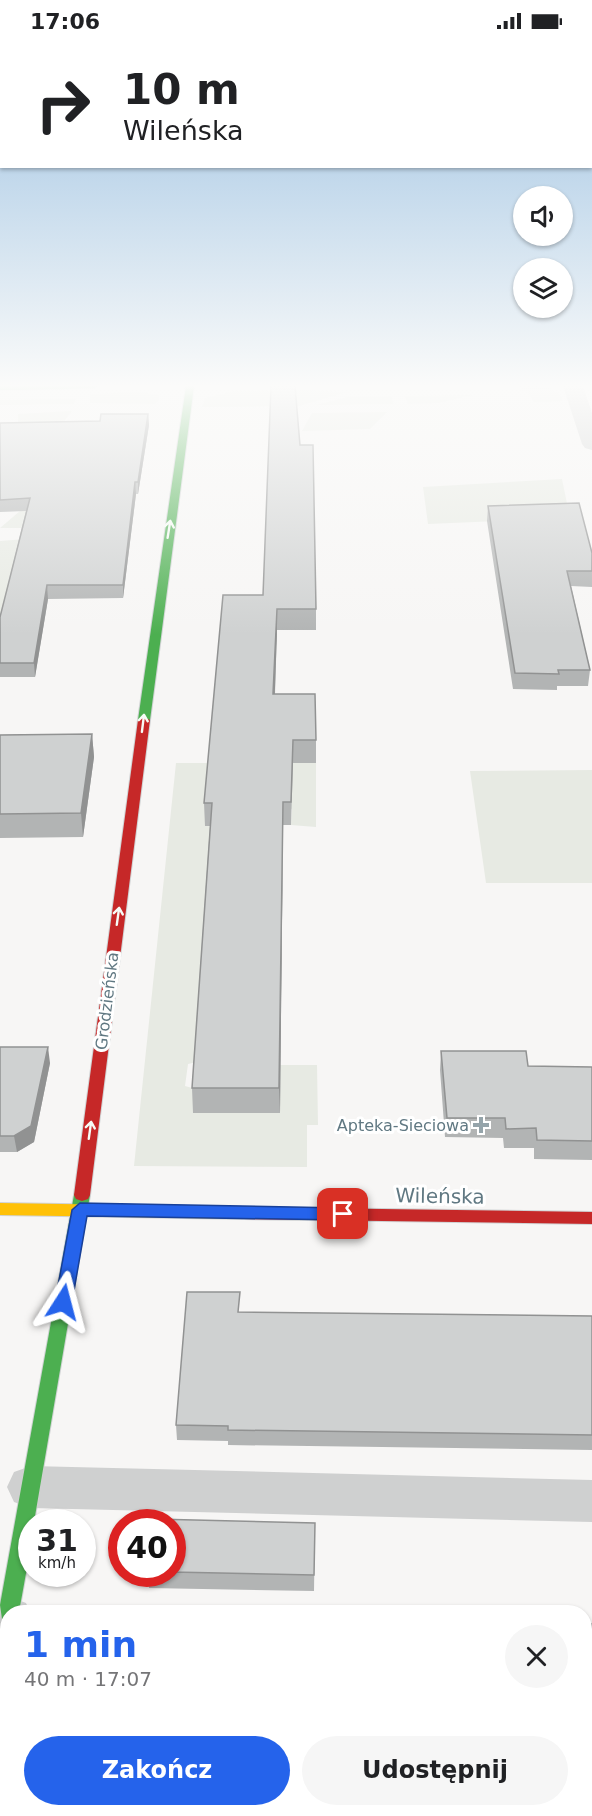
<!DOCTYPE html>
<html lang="pl">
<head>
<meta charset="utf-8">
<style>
	body { margin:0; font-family:"DejaVu Sans",sans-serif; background:#f6f6f6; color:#202124; height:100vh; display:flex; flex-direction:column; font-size:22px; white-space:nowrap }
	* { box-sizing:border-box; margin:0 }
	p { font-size:20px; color:#757577 }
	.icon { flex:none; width:33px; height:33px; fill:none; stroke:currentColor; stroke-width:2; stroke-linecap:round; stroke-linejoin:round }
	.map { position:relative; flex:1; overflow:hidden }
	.drawer { position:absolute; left:0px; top:1563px; width:592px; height:212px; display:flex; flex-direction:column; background:#fff; border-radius:24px 24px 0 0; box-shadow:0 2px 4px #0004 }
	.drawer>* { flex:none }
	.banner { position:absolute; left:0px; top:0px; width:592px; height:126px; box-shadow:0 2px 4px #0004; background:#fff; color:#202124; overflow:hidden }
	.fabs { position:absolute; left:513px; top:144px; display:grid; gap:12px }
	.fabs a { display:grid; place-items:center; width:60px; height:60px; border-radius:50%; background:#fff; box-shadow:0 2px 4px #0004; font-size:30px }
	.speed { position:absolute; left:18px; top:1467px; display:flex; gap:12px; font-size:30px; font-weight:700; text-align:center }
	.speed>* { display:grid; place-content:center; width:78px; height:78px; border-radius:50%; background:#fff; box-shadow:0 2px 4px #0004; line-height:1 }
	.speed small { font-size:15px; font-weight:400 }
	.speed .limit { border:9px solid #d22; background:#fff; color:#111 }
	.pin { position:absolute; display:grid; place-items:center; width:51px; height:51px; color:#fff; margin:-26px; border-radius:12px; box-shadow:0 3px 9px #0006 }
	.me { position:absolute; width:66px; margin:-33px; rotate:9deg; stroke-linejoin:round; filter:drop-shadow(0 0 4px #0008) }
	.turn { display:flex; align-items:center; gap:21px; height:126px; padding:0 24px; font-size:27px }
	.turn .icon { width:78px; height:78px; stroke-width:2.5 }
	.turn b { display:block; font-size:42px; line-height:51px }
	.round { display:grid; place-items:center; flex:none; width:63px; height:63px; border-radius:32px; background:#f6f6f6 }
	.overview { display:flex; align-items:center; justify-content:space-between; height:102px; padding:0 24px }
	h1 { font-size:36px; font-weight:700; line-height:45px; color:#2563eb }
	.primary-button { display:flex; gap:12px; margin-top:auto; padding:12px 24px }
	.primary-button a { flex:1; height:69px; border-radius:36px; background:#2563eb; color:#fff; font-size:24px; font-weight:700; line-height:69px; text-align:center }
	.primary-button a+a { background:#f6f6f6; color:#202124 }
	.status { display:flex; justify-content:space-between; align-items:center; height:42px; padding:0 30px; background:#fff; direction:ltr }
	.status svg { height:16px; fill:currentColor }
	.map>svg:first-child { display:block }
	.green { fill:#e7eae3 }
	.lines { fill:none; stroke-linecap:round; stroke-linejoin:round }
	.fast-casing { stroke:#d0d3d4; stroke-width:2 }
	.slow-casing { stroke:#d0d3d4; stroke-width:2 }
	.jam-casing { stroke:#d0d3d4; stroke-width:2 }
	.street { fill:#cfd0d0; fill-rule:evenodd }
	.fast { fill:#4caf50; fill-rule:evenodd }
	.slow { fill:#ffc107; fill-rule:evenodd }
	.jam { fill:#c62828; fill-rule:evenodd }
	.wall { fill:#b2b4b4 }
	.shaded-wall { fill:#919292 }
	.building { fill:#cfd1d1; stroke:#919292; stroke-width:1.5 }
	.oneway { stroke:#f6fbf6 }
	.route { fill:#2563eb; stroke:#184099; stroke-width:1.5 }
	.poi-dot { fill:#95a4aa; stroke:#fff; stroke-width:2 }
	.labels { text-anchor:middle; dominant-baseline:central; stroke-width:6; stroke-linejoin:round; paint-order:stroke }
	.street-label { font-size:16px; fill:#607882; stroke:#fff }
	.poi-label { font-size:16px; fill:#607882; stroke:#fff; text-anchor:end }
	.near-street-label { font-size:20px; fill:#607882; stroke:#fff }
</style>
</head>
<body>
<div class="status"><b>17:06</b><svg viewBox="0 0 49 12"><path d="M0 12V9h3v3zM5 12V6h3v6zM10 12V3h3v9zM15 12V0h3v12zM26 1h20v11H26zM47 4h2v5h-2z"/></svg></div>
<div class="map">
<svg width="592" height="1774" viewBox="0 0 592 1774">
	<rect width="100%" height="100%" fill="#f7f6f5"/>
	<path class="green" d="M 520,344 C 534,344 558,342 563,359 L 534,360 L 527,349 L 522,349 Z
		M 305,348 L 347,350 L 299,364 L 202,365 L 205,356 L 235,349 Z
		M 141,350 L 159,353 L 159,358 L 155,362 L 90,361 L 90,352 Z
		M 473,353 L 438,361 L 408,362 L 405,354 Z
		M 391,354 L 394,362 L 316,363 L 348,355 Z
		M 76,357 L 74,362 L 0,363 L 0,358 Z
		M 72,369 L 54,392 L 28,486 L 0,486 L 20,469 L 18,372 Z
		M 387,370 L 370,387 L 302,389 L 312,371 Z
		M 562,437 L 570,476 L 428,482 L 423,445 Z
		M 26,497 L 0,609 L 0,499 Z
		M 176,721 L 316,721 L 316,785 L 291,783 L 292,767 L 213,785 L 197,1020 L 188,1022 L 185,1044 L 280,1070 L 280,1023 L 317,1023 L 318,1083 L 307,1083 L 307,1125 L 134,1124 Z
		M 592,728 L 592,841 L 486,841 L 470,729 Z"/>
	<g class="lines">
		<g class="fast-casing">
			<path id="fast" d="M 0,344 L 98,344 L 94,346 L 0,348 Z
				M 186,344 L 194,344 L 150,678 L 144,681 L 138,678 Z
				M 82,1147 L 88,1149 L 90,1153 L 34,1480 L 32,1480 L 32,1498 L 19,1570 L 8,1570 L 8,1579 L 2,1577 L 0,1563 L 74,1153 L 76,1149 Z"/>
		</g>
		<g class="slow-casing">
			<path id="slow" d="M 0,1161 L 244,1165 L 250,1167 L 252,1171 L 250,1175 L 244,1177 L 0,1173 Z"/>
		</g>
		<g class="jam-casing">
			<path id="jam" d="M 144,675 L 150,678 L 90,1153 L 88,1157 L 82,1159 L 76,1157 L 74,1153 L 138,678 Z
				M 244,1165 L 592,1170 L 592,1182 L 244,1177 L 238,1175 L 236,1171 L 238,1167 Z"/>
		</g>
		<path class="street" d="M 563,344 L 583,344 L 592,371 L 592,408 L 585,406 L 582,402 Z
			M 31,1424 L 592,1438 L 592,1480 L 31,1466 L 14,1460 L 7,1445 L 14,1430 Z
			M 8,1554 L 26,1561 L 30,1570 L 8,1570 L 8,1644 L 0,1647 L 0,1557 Z"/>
		<use href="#fast" class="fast"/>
		<use href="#slow" class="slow"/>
		<use href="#jam" class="jam"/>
	</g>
	<path class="wall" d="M 148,372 L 149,383 L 138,452 L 136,452 L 123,556 L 48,557 L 35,635 L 0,635 L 0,575 L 26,469 L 0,470 L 0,381 L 100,379 Z
		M 300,403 L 316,567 L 316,588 L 277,588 L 275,652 L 316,698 L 316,721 L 293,721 L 291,783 L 283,783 L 280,1071 L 193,1071 L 192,1046 L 210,784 L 205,784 L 204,761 L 263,553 Z
		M 488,464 L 592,511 L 592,545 L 571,544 L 590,628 L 588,644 L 557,644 L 557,648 L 513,647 L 487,479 Z
		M 92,692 L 94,715 L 83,795 L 0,796 L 0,693 Z
		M 0,1005 L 50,1021 L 34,1100 L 17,1110 L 0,1110 Z
		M 441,1009 L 528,1024 L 592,1025 L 592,1118 L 534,1117 L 534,1106 L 504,1106 L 503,1096 L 445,1095 L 440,1028 Z
		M 240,1270 L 592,1274 L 592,1408 L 228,1403 L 228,1399 L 177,1398 L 176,1383 Z
		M 172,1480 L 315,1481 L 314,1549 L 149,1546 L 147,1532 L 172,1532 Z
		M 147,1767 L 220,1767 L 220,1770 L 148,1774 Z
		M 534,1767 L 585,1767 L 592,1774 L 534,1774 Z"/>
	<path class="shaded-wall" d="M 148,372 L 149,383 L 138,452 L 138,440 Z
		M 135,440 L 136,452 L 123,556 L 123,543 Z
		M 47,543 L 48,557 L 35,635 L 34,621 Z
		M 277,567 L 277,588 L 274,674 L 273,652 Z
		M 92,692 L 94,715 L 83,795 L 81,771 Z
		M 283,783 L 280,1071 L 279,1046 Z
		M 48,1005 L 50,1021 L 34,1100 L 17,1110 L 14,1094 Z"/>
	<path class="building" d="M 271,344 L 295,344 L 300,403 L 313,403 L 316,567 L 277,567 L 273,652 L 315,652 L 316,698 L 293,698 L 291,760 L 283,760 L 279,1046 L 192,1046 L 212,761 L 204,761 L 223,553 L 263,553 Z
		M 101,372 L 148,372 L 138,440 L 135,440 L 123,543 L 47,543 L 34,621 L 0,621 L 0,575 L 30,456 L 0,458 L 0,381 L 100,379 Z
		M 579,461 L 592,511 L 592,529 L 567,529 L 590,628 L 558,628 L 559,632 L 515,631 L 488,464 Z
		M 92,692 L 81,771 L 0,772 L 0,693 Z
		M 0,1005 L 48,1005 L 31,1084 L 14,1094 L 0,1094 Z
		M 441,1009 L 526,1009 L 528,1024 L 592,1025 L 592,1099 L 537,1098 L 536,1086 L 506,1087 L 505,1076 L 447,1076 Z
		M 187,1250 L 240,1250 L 238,1270 L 592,1274 L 592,1393 L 228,1388 L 228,1384 L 176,1383 Z
		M 153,1477 L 315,1481 L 314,1533 L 172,1530 L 172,1480 L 153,1480 Z
		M 585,1582 L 592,1582 L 592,1774 L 541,1774 L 541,1767 L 585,1767 Z"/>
	<defs><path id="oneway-shaft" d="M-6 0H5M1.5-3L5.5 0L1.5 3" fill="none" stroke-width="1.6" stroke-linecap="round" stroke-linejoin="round" transform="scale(1.5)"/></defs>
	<g class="oneway">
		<use href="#oneway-shaft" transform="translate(169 487) rotate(-81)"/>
		<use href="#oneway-shaft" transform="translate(143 681) rotate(-83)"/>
		<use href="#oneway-shaft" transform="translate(118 874) rotate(-82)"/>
		<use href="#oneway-shaft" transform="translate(90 1088) rotate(-82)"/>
	</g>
	<linearGradient id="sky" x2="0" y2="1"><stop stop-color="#9dc2e2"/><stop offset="0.58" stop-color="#fbfbfa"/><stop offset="1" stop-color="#fbfbfa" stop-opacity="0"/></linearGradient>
	<rect width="592" height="593" fill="url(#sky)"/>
	<path class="route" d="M 80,1161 L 343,1166 L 351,1172 L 343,1178 L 87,1174 L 72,1260 L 70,1265 L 57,1265 L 55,1260 L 72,1168 Z"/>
	<path class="poi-dot" d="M478 1074h6v6h6v6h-6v6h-6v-6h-6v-6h6z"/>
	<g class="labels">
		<g class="street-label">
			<text transform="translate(107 959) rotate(-83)">Grodzieńska</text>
		</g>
		<g class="poi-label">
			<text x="469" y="1083">Apteka-Sieciowa</text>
		</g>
		<g class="near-street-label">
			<text transform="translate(440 1154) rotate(1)">Wileńska</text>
		</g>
	</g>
</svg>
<div class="fabs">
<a><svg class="icon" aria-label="sound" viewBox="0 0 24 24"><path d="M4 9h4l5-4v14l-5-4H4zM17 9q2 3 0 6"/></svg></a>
<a><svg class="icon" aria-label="layers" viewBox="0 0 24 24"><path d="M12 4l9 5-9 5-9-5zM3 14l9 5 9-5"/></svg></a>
</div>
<div class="speed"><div>31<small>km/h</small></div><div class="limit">40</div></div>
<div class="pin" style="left:343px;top:1172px;background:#d93025"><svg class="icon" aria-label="arrive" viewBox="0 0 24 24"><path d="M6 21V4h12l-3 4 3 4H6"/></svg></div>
<svg class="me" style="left:63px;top:1260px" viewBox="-20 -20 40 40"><path d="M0-17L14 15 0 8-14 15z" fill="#2563eb" stroke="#fff" stroke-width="4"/></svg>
<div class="banner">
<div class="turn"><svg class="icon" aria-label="right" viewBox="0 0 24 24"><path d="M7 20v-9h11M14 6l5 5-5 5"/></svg><div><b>10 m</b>Wileńska</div></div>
</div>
<section class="drawer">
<div class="overview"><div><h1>1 min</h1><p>40 m · 17:07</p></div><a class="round"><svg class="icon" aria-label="close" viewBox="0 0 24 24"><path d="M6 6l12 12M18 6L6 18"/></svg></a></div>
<div class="primary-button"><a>Zakończ</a><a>Udostępnij</a></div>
</section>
</div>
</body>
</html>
